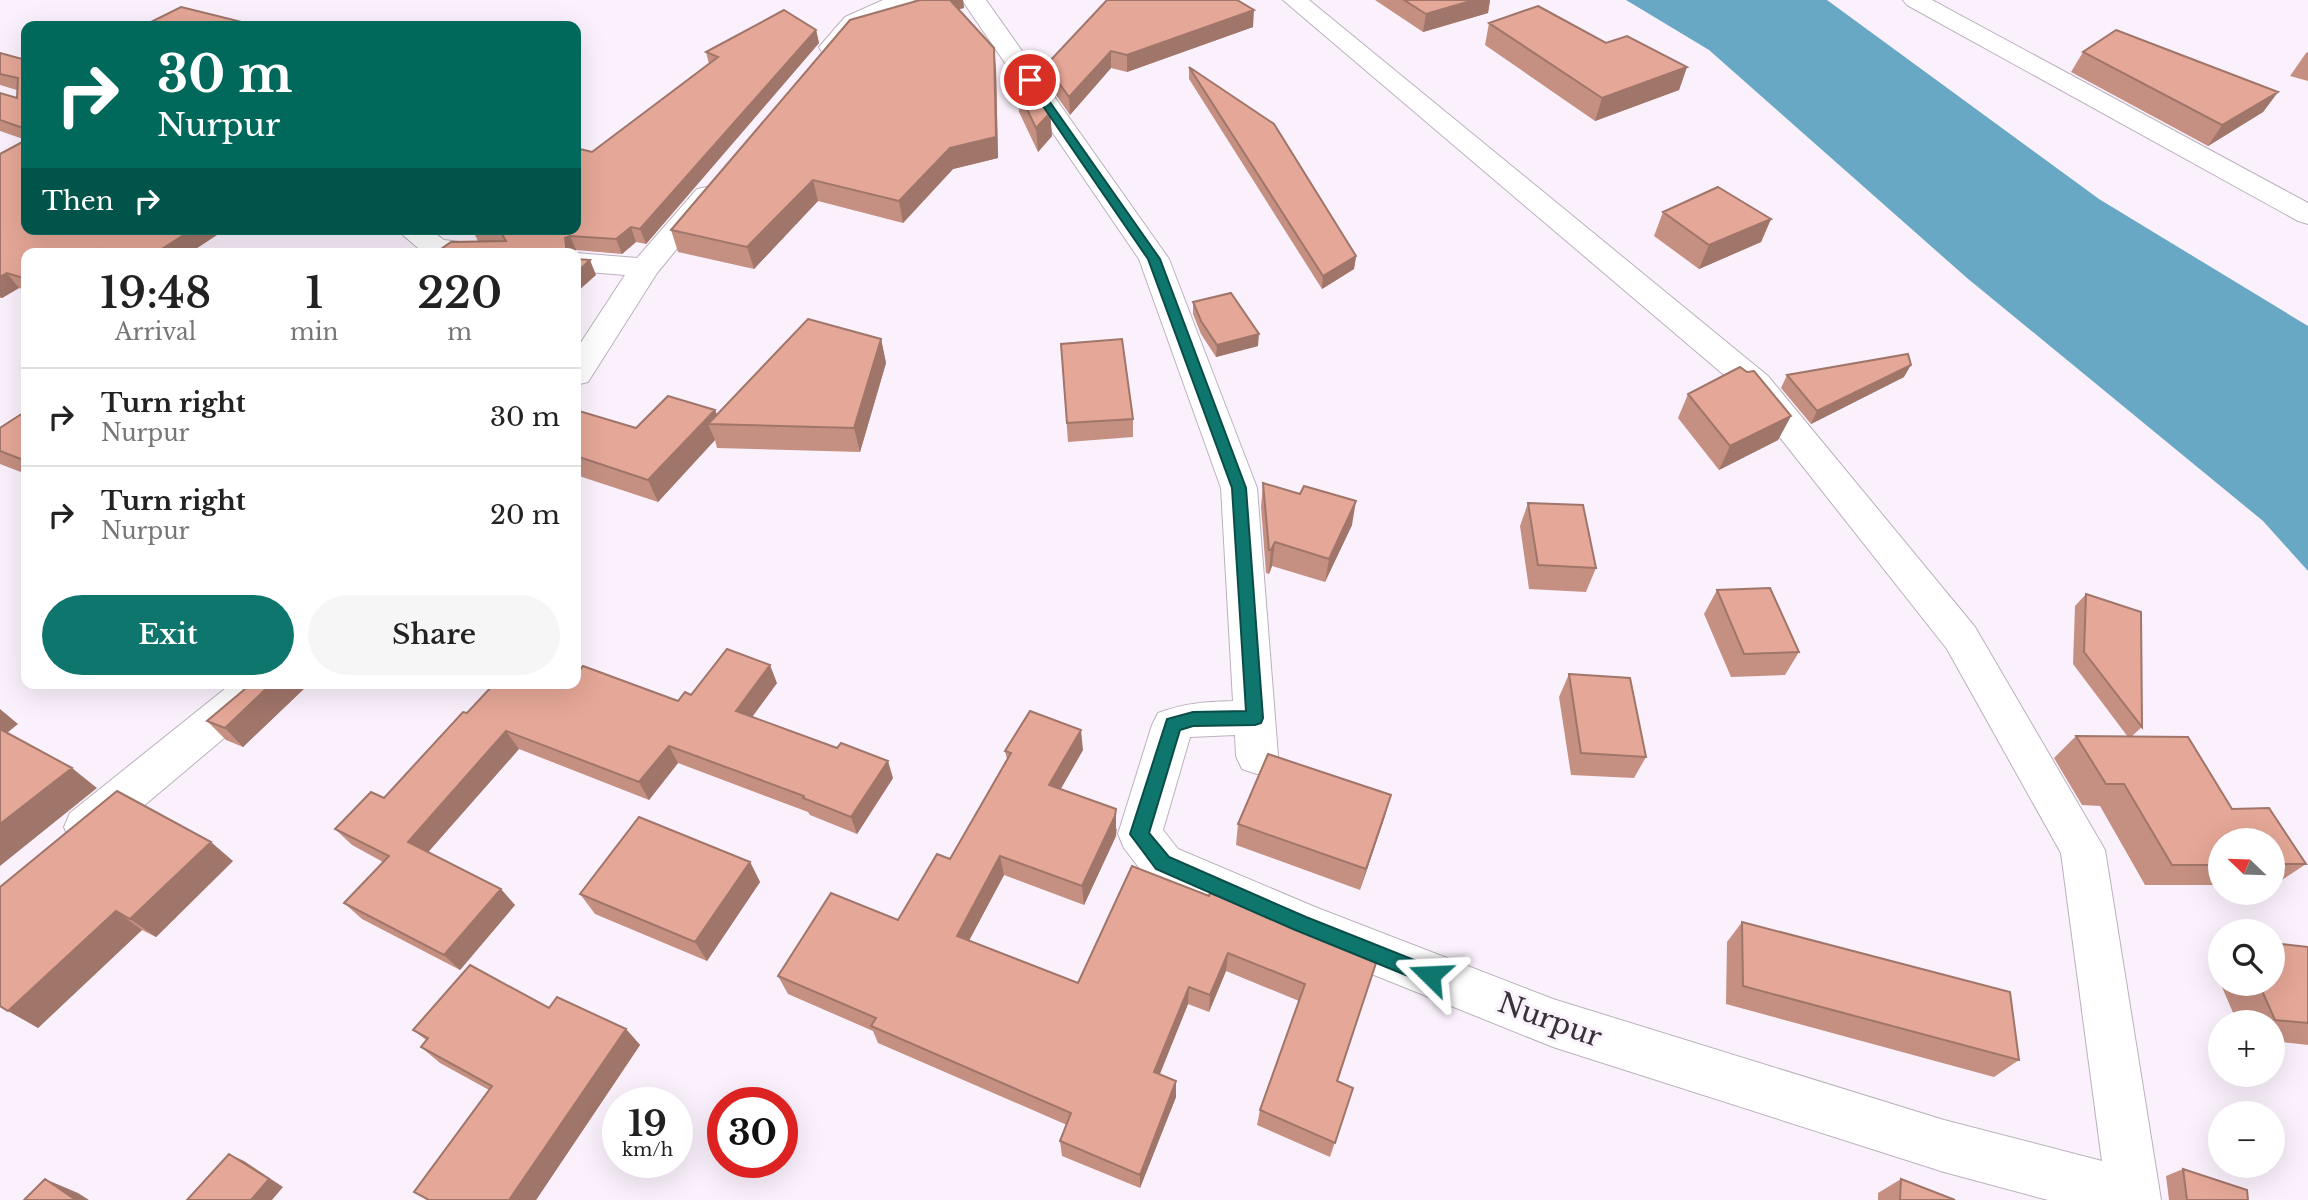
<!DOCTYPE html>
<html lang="en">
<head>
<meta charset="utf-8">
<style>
	body { margin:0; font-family:"Libre Baskerville",serif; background:#f6f6f6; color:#222; height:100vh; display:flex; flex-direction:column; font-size:26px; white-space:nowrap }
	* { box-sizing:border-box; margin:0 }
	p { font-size:23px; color:#767676 }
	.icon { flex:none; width:38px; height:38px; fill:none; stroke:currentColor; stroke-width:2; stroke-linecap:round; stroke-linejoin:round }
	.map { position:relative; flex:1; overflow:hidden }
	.drawer { position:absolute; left:21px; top:248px; width:560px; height:441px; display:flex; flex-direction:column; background:#fff; border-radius:14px; box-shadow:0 7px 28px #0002 }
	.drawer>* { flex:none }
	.top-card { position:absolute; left:21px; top:21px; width:560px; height:214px; border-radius:14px; box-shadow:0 7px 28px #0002; background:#00695c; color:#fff; overflow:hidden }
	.needle { width:46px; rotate:293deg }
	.controls { position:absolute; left:2208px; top:828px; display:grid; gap:14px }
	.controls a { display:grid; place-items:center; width:77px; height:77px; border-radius:50%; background:#fff; box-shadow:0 7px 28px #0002; font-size:35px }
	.speed { position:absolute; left:602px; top:1087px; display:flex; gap:14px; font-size:35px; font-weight:700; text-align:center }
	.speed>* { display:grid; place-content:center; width:91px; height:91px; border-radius:50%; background:#fff; box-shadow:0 7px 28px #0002; line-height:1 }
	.speed small { font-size:18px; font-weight:400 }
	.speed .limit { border:10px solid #d22; background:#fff; color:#111 }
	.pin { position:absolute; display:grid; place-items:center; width:60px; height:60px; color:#fff; margin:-30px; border:4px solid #fff; border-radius:50%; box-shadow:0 2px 7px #0007 }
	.me { position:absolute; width:77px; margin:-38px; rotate:291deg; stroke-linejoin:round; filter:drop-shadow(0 0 5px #0008) }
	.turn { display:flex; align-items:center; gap:24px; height:147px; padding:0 21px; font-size:32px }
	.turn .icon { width:91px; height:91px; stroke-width:2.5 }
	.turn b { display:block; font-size:49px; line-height:60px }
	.then { display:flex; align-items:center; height:66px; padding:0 21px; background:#0003; gap:14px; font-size:26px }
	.eta { display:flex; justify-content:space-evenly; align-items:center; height:119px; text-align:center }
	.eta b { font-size:42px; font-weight:600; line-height:49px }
	.cta { display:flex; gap:14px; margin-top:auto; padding:14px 21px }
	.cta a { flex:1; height:80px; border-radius:42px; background:#0f766e; color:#fff; font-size:28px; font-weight:600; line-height:80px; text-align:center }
	.cta a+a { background:#f6f6f6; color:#222 }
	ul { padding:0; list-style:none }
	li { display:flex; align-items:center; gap:21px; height:98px; padding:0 21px; border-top:2px solid #e0e0e0 }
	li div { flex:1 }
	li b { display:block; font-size:26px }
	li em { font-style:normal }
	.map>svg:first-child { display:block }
	.water { fill:#68a8c4 }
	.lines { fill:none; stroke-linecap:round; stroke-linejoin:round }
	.minor-casing { stroke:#bbb1bd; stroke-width:2 }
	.minor { fill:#fff; fill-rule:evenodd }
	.wall { fill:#c59082 }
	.shaded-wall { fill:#a0756a }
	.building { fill:#e5a797; stroke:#a0756a; stroke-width:2 }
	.route { fill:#0f766e; stroke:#0a4d48; stroke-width:2 }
	.labels { text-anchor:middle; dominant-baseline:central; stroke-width:6; stroke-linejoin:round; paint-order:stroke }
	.near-street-label { font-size:28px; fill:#363237; stroke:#fbf1fd }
</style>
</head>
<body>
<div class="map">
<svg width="2308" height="1200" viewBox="0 0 2308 1200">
	<rect width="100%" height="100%" fill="#fbf1fd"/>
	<path class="water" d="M 1626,0 L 1827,0 L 2099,199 L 2308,326 L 2308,571 L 2263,521 L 1967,278 L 1709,50 Z"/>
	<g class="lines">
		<g class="minor-casing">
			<path id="minor" d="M 883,0 L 914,0 L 910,5 L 861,27 L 840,52 L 831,54 L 822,52 L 819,47 L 845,17 Z
				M 962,0 L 986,0 L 1169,259 L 1257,488 L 1278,756 L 1272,769 L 1257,774 L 1242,769 L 1236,756 L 1235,735 L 1190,737 L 1163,830 L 1178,849 L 1315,907 L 1553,999 L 1944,1120 L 2102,1161 L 2061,853 L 1947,649 L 1744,392 L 1283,0 L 1309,0 L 1768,376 L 1975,627 L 2105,850 L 2161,1200 L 2048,1200 L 1944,1172 L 1553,1047 L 1282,938 L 1146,877 L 1124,848 L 1118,834 L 1152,725 L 1158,713 C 1185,703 1204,702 1233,701 L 1221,488 L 1139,259 Z
				M 1903,0 L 1932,0 L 2308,203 L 2308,224 L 2298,221 L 1907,5 Z
				M 707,187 L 717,189 L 721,195 L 657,273 L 588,382 L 576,385 L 576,350 L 625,275 L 576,271 L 576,254 L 573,254 L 576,253 L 637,258 L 697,189 Z
				M 396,229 L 429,229 L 444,240 L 506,248 L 511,254 L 425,254 Z
				M 231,684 L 280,684 L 274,696 L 102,841 L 86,847 L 70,841 L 64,827 L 70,813 Z"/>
		</g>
		<use href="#minor" class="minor"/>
	</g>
	<path class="wall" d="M 920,0 L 963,0 L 964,8 L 958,9 L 996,69 L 998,158 L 953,169 L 903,223 L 818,201 L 754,269 L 678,252 L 671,230 Z
		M 1107,0 L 1253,27 L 1127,72 L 1111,68 L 1070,115 L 1047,82 L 1046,65 Z
		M 1375,0 L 1490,0 L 1488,13 L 1423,32 Z
		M 1489,23 L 1606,43 L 1687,67 L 1679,90 L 1595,121 L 1485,45 Z
		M 816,30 L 819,43 L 646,244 L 636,242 L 622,254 L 576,250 L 571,253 L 478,241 L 472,229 L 576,229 L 592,152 L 709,64 L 706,52 Z
		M 2083,52 L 2278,92 L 2263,112 L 2208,146 L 2071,72 Z
		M 2308,52 L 2308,81 L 2290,76 L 2306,53 Z
		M 0,53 L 26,60 L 26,229 L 226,229 L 188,254 L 26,254 L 26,290 L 19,288 L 2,298 L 0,298 L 0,154 L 26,140 L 0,131 L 0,93 L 17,98 L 17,90 L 0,85 Z
		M 1189,67 L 1356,256 L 1354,269 L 1322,289 L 1189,79 Z
		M 1017,89 L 1050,113 L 1052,136 L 1038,152 L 1019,112 Z
		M 1663,212 L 1771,219 L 1761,242 L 1699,269 L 1654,236 Z
		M 1193,302 L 1258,346 L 1216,357 L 1201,334 L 1193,314 Z
		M 881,339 L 886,363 L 860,452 L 717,448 L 715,440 L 658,502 L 576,475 L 576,410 L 636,428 L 715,410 L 717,415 Z
		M 1062,362 L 1133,419 L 1133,437 L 1068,442 Z
		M 1787,375 L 1904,377 L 1811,424 L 1781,388 Z
		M 1688,394 L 1791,416 L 1778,440 L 1719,470 L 1678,418 Z
		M 26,411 L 26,474 L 0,464 L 0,428 Z
		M 1263,483 L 1352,525 L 1325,582 L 1272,566 L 1269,574 L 1266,573 L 1261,507 Z
		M 1528,503 L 1596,568 L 1586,592 L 1529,589 L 1520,526 Z
		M 1717,590 L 1799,652 L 1785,675 L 1731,677 L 1704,614 Z
		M 2086,594 L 2142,727 L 2131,737 L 2232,809 L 2306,864 L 2276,884 L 2273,884 L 2273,840 L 2221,840 L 2221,885 L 2145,885 L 2100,806 L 2082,805 L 2054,758 L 2076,736 L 2128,737 L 2073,664 L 2075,606 Z
		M 1569,674 L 1646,757 L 1634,778 L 1571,775 L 1559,697 Z
		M 777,683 L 752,717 L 893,778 L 857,834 L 810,815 L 808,812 L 678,763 L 649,800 L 519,749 L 428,852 L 515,905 L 460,970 L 362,919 L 344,903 L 383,862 L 352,845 L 335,829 L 384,798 L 467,713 L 678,701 L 691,695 Z
		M 251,684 L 309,684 L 243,747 L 226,740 L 207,721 Z
		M 1083,750 L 1060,790 L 1117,829 L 1116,836 L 1084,905 L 1004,875 L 969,940 L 1078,983 L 1132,866 L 1377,960 L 1338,1081 L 1353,1088 L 1330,1157 L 1257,1125 L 1260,1110 L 1299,1001 L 1226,971 L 1209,1012 L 1188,1004 L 1160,1074 L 1176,1081 L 1176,1097 L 1140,1188 L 1062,1156 L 1060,1141 L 1067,1125 L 878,1043 L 873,1031 L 788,994 L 778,976 L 898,920 L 950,859 L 1007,759 L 1005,751 Z
		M 1385,816 L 1360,890 L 1236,845 L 1238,824 Z
		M 233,861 L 156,937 L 142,930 L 38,1028 L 0,887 Z
		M 750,862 L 760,882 L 707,961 L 595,914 L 580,894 Z
		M 1742,922 L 2019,1060 L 1994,1077 L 1726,1004 L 1727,942 Z
		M 2308,947 L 2308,1045 L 2273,1041 L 2273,1022 L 2237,1022 L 2210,959 L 2221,952 L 2221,984 L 2273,984 Z
		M 549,1008 L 626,1029 L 640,1045 L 536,1200 L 427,1200 L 414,1192 L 489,1090 L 440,1063 L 421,1047 L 426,1040 L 413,1030 Z
		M 2183,1169 L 2248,1200 L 2169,1200 L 2166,1176 Z
		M 1901,1179 L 1955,1200 L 1878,1200 L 1878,1193 Z"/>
	<path class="shaded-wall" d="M 947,0 L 963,0 L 964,8 L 943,13 Z
		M 1474,0 L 1490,0 L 1488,13 L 1423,32 L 1426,14 Z
		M 1254,10 L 1253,27 L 1127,72 L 1127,55 Z
		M 816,30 L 819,43 L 646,244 L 640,229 Z
		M 994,48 L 996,69 L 998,158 L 953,169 L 903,223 L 899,201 Z
		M 1111,51 L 1111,68 L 1070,115 L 1069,97 Z
		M 1687,67 L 1679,90 L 1595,121 L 1602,98 Z
		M 2278,92 L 2263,112 L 2208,146 L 2222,125 Z
		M 1050,113 L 1052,136 L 1038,152 L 1036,128 Z
		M 813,180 L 818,201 L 754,269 L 747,247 Z
		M 1771,219 L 1761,242 L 1699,269 L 1709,245 Z
		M 631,227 L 636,242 L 622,254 L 616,239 Z
		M 193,229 L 226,229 L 188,254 L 154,254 Z
		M 570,236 L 576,250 L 571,253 L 571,254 L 567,254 L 565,238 Z
		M 101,249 L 105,254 L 93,254 Z
		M 1356,256 L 1354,269 L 1322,289 L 1323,276 Z
		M 590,260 L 596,275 L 576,293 L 576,273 Z
		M 7,273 L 19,288 L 2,298 L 0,296 L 0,277 Z
		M 1259,334 L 1258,346 L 1216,357 L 1217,345 Z
		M 881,339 L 886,363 L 860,452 L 854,428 Z
		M 1911,365 L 1904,377 L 1811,424 L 1817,411 Z
		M 715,410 L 720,424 L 708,424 L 715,440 L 658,502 L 648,480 Z
		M 1791,416 L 1778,440 L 1719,470 L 1730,446 Z
		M 1356,501 L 1352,525 L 1325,582 L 1329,559 Z
		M 1275,542 L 1272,566 L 1269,574 L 1271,550 Z
		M 770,665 L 777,683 L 744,728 L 736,711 Z
		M 271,684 L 309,684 L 243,747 L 225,728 Z
		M 0,709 L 18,724 L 2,737 L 0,735 Z
		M 1081,730 L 1083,750 L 1051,806 L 1049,785 Z
		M 506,731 L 519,749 L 423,858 L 408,842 Z
		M 669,746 L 678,763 L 649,800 L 639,782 Z
		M 888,761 L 893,778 L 857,834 L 851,817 Z
		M 72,768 L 97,788 L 0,866 L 0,824 Z
		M 1391,795 L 1385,816 L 1360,890 L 1366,869 Z
		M 1116,809 L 1116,836 L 1084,905 L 1082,886 Z
		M 211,842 L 233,861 L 156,937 L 130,919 Z
		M 1000,856 L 1004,875 L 962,954 L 957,936 Z
		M 750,862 L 760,882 L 707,961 L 695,942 Z
		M 501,889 L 515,905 L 460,970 L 444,955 Z
		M 116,911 L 142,930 L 38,1028 L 8,1011 Z
		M 1228,953 L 1226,971 L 1209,1012 L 1210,995 Z
		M 1189,987 L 1188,1004 L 1154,1088 L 1154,1072 Z
		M 626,1029 L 640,1045 L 536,1200 L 509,1200 Z
		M 1176,1081 L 1176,1097 L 1140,1188 L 1140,1175 Z
		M 229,1154 L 244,1161 L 283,1187 L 272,1200 L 251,1200 Z
		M 45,1179 L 78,1193 L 89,1200 L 76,1200 Z"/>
	<path class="building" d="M 920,0 L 950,0 L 994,48 L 996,137 L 950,148 L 899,201 L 813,180 L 747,247 L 671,230 L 850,20 Z
		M 1107,0 L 1237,0 L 1254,10 L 1127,55 L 1111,51 L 1069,97 L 1046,65 Z
		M 1404,0 L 1474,0 L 1426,14 Z
		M 1538,6 L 1606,43 L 1627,36 L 1687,67 L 1602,98 L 1489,23 Z
		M 181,7 L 258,26 L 143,26 Z
		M 784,10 L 816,30 L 640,229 L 631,227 L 616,239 L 570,236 L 565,238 L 567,254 L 434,254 L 451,242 L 506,241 L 500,231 L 489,229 L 576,229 L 576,148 L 592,152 L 718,57 L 706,52 Z
		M 2116,30 L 2278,92 L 2222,125 L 2083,52 Z
		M 0,53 L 26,60 L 26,129 L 0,120 L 0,93 L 17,98 L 18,78 L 0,74 Z
		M 1189,67 L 1274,124 L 1356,256 L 1323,276 Z
		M 1026,79 L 1050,113 L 1036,128 L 1017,89 Z
		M 26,140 L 26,229 L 193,229 L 154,254 L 104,254 L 101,249 L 93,254 L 26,254 L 26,279 L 7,273 L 0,277 L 0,154 Z
		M 1718,187 L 1771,219 L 1709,245 L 1663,212 Z
		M 576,259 L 590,260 L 576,273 Z
		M 1231,293 L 1259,334 L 1217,345 L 1201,321 L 1193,302 Z
		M 808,319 L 881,339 L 854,428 L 708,424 Z
		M 1122,339 L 1133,419 L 1067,423 L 1061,344 Z
		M 1908,354 L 1911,365 L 1817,411 L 1787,375 Z
		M 1740,367 L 1747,372 L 1754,371 L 1791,416 L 1730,446 L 1688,394 Z
		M 668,396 L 715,410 L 648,480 L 576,456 L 576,410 L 636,428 Z
		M 26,411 L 26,461 L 0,451 L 0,428 Z
		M 1263,483 L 1300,494 L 1304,486 L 1356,501 L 1329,559 L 1275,542 L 1271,550 L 1269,550 Z
		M 1528,503 L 1583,505 L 1596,568 L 1538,565 Z
		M 1770,588 L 1799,652 L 1744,654 L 1717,590 Z
		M 2086,594 L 2141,612 L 2142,727 L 2084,652 Z
		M 727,649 L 770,665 L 736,711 L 837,748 L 841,743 L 888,761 L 851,817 L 803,798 L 804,796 L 669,746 L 639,782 L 506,731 L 408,842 L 501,889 L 444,955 L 344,903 L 389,856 L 335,829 L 371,792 L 384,798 L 463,712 L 467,713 L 494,684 L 576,684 L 576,674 L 583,666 L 678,701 L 685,692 L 691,695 Z
		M 1569,674 L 1630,678 L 1646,757 L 1581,753 Z
		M 251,684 L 271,684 L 225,728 L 207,721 Z
		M 1030,711 L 1081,730 L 1049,785 L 1116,809 L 1115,816 L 1082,886 L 1000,856 L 957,936 L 1078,983 L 1132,866 L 1209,896 L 1210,893 L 1377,960 L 1337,1081 L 1353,1088 L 1335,1143 L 1260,1110 L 1305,984 L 1228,953 L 1210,995 L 1189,987 L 1154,1072 L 1176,1081 L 1140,1175 L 1060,1141 L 1071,1113 L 871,1026 L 876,1018 L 778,976 L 831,893 L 898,920 L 937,854 L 950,859 L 1011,753 L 1005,751 Z
		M 0,729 L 72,768 L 0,824 Z
		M 2076,736 L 2188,737 L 2232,809 L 2269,808 L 2306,864 L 2273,864 L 2273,840 L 2221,840 L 2221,865 L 2172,865 L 2124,784 L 2106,784 Z
		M 1268,754 L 1391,795 L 1366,869 L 1238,824 Z
		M 117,791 L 211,842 L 130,919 L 116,911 L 8,1011 L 0,1006 L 0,887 Z
		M 639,817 L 750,862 L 695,942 L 580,894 Z
		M 1742,922 L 2010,992 L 2019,1060 L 1743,986 Z
		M 2273,943 L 2308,947 L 2308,1023 L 2275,1020 L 2259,984 L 2273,984 Z
		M 470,965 L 549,1008 L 557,997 L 626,1029 L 509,1200 L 429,1200 L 414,1192 L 492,1086 L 421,1047 L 428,1038 L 413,1030 Z
		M 229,1154 L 269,1179 L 251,1200 L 187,1200 Z
		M 2183,1169 L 2247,1190 L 2248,1200 L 2187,1200 Z
		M 45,1179 L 76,1200 L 24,1200 Z
		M 1901,1179 L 1955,1200 L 1900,1200 Z"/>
	<path class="route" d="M 1026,78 L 1033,78 L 1160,259 L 1246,488 L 1263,718 L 1261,723 L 1255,725 L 1193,726 L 1180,730 L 1149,833 L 1169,857 L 1306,917 L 1437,969 L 1440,975 L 1437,982 L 1430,985 L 1423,982 L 1293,929 L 1156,869 L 1130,834 L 1167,719 L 1193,712 L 1246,711 L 1232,488 L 1148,259 L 1025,80 Z"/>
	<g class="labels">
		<g class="near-street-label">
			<text transform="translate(1550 1020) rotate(20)">Nurpur</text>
		</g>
	</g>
</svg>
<div class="controls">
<a><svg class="needle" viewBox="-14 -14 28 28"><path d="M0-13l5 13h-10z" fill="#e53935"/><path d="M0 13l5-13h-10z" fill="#767676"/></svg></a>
<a><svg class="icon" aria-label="search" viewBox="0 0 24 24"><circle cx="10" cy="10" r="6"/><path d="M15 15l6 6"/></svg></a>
<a>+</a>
<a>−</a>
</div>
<div class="speed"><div>19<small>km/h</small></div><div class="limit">30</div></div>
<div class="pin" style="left:1030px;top:80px;background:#d93025"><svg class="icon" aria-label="arrive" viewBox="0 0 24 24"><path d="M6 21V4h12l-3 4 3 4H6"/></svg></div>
<svg class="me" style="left:1430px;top:975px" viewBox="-20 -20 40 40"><path d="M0-17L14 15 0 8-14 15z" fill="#0f766e" stroke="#fff" stroke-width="4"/></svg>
<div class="top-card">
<div class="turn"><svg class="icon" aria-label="right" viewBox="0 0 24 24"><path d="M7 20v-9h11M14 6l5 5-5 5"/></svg><div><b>30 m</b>Nurpur</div></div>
<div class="then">Then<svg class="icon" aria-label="right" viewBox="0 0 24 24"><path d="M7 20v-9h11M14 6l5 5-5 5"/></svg></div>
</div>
<section class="drawer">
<div class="eta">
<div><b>19:48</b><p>Arrival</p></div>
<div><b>1</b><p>min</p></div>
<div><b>220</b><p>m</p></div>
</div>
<ul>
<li><svg class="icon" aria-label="right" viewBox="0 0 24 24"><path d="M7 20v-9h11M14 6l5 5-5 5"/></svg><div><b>Turn right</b><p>Nurpur</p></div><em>30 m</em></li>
<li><svg class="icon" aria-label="right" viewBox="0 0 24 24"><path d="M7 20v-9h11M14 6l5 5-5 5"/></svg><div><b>Turn right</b><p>Nurpur</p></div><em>20 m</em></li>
</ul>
<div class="cta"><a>Exit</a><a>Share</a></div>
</section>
</div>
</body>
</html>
